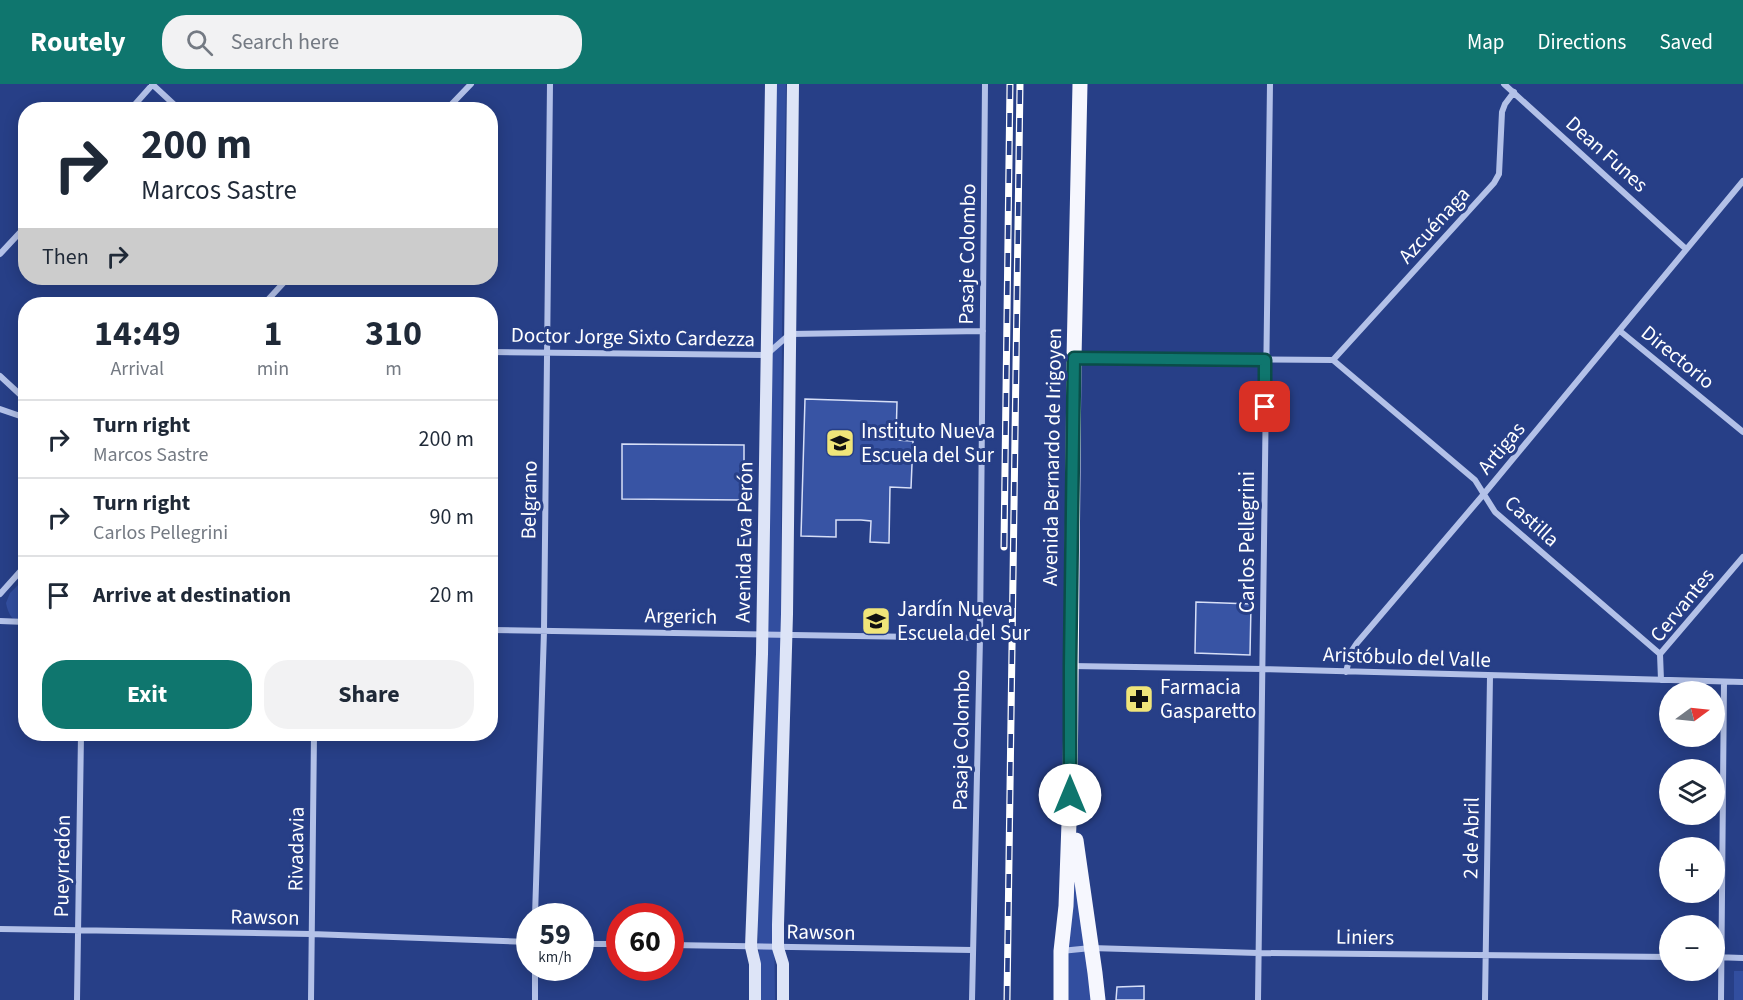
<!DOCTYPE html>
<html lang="en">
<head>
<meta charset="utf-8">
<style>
	body { margin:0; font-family:"Source Sans 3",sans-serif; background:#f2f2f3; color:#1f2937; height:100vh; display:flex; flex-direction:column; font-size:22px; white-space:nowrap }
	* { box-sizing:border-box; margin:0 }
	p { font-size:20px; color:#747a83 }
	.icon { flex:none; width:33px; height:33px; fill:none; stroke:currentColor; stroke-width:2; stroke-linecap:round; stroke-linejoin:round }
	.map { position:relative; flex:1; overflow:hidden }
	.drawer { position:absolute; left:18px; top:213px; width:480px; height:444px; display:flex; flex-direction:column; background:#fff; border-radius:24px; box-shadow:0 3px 15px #0003 }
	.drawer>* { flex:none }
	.banner { position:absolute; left:18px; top:18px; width:480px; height:183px; border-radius:24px; box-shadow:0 3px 15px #0003; background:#fff; color:#1f2937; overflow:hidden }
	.needle { width:39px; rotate:75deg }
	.tools { position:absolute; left:1659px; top:597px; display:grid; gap:12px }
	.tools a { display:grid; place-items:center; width:66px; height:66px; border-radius:50%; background:#fff; box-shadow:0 3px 15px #0003; font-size:30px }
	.speed { position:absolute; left:516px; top:819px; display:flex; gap:12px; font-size:30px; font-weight:700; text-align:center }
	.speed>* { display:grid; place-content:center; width:78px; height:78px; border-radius:50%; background:#fff; box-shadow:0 3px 15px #0003; line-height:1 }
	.speed small { font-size:15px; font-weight:400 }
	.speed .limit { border:9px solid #d22; background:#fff; color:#111 }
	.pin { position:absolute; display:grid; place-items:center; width:51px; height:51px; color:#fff; margin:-26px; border-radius:12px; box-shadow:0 3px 9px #0006 }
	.me { position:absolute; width:66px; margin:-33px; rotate:0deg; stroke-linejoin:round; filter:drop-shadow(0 0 4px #0008) }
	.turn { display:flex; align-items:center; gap:21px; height:126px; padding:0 24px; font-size:27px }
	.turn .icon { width:78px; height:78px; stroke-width:2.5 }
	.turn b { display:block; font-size:42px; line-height:51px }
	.then { display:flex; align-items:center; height:57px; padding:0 24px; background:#0003; gap:12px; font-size:22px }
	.eta { display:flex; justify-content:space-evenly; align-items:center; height:102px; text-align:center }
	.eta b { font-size:36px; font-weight:700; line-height:42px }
	.primary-button { display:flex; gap:12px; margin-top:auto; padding:12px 24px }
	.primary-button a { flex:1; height:69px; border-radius:24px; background:#0f766e; color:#fff; font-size:24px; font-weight:700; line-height:69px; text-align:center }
	.primary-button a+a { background:#f2f2f3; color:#1f2937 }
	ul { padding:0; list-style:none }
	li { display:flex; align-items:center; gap:18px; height:78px; padding:0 24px; border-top:2px solid #e0e1e3 }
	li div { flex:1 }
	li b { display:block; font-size:22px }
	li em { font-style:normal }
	header { display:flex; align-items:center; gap:36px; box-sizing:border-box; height:84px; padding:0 30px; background:#0f766e; color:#fff }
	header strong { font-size:28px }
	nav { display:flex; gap:33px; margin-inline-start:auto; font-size:21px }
	.search { width:420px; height:54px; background:#f2f2f3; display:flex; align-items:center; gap:15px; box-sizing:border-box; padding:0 21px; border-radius:24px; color:#747a83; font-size:22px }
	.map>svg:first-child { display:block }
	.green { fill:#324e9f }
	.building { fill:#3854a4; stroke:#d7dff7; stroke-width:1.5 }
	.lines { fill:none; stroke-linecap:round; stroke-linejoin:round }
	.street { stroke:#b3c1e8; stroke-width:6 }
	.secondary { stroke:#dde4f7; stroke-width:12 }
	.primary { stroke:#f6f7fe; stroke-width:15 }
	.rail-casing { stroke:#fff; stroke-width:7 }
	.rail { stroke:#273f87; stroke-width:4.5; stroke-dasharray:14; stroke-linecap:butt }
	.route-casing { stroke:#0a4d48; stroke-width:15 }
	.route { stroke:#0f766e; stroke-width:10 }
	.labels { text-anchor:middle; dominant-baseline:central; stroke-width:6; stroke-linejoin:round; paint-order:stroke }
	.street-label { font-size:21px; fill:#fff; stroke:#273f87 }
	.poi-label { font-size:21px; fill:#fff; stroke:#273f87; text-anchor:start }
</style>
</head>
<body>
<header>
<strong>Routely</strong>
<div class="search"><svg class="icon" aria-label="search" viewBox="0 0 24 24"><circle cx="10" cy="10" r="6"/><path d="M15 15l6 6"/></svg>Search here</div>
<nav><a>Map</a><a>Directions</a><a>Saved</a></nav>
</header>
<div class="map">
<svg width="1743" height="916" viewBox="0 0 1743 916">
	<rect width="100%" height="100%" fill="#273f87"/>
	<path class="green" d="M 776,0 L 786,0 L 782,240 L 781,530 L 774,837 L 775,916 L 759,916 L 760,885 L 757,835 Z
		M 25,494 L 25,539 C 13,539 8,530 6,519 L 10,509 Z
		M 1070,711 L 1098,916 L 1061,916 Z
		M 1734,887 L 1743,887 L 1743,916 L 1734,916 Z"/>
	<path class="building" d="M 805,315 L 897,318 L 896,356 L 913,357 L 911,404 L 890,403 L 889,459 L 870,458 L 871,437 L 861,436 L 836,436 L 836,453 L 801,452 Z
		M 622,360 L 744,361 L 744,416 L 622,415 Z
		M 1196,518 L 1251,520 L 1250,571 L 1195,569 Z
		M 1144,902 L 1144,916 L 1116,916 L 1117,903 Z"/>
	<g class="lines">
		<path class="street" d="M 152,0 L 180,26
			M 1504,0 L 1686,165
			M 130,26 L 153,0
			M 446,26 L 471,0
			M 0,170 L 26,142
			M 264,220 L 288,194
			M 1620,247 L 1743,348
			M 490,268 L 766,271 L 790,250 L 983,247
			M 1075,274 L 1333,276
			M 1333,276 L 1475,396 L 1495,428 L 1660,570
			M 1333,276 L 1494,99 L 1499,90 L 1502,28 L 1505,20 L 1514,8
			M 0,292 L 26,316
			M 0,325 L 26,334
			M 0,510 L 26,481
			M 0,537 L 26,538
			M 490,546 L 980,554
			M 1071,582 L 1263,585 L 1743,598
			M 1346,588 L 1351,568 L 1357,559 L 1483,411 L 1743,97
			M 1661,596 L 1660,570 L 1743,473
			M 535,832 L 544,547 L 550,0
			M 0,845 L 311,850 L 530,858
			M 580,860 L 620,860
			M 670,861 L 972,866
			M 1061,867 L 1091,864 L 1258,869 L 1670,873
			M 1714,873 L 1743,874
			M 535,884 L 535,916
			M 77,916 L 81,650
			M 311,916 L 314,650
			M 972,916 L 980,554 L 985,0
			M 1258,916 L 1270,0
			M 1485,916 L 1490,592
			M 1721,916 L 1724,598"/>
		<path class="secondary" d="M 755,916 L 755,880 L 751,863 L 762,570 L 771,0
			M 783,916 L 783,880 L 778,864 L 778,841 L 787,530 L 793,0"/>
		<path class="primary" d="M 1076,756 L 1095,889 L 1098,916
			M 1061,916 L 1061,867 L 1066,822 L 1070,711 L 1074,274 L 1080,0"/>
		<g class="rail-casing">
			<path id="rail" d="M 1004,463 L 1010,0
				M 1007,916 L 1020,0"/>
		</g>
		<use href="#rail" class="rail"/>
	</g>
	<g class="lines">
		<g class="route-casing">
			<path id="route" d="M 1070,711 L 1070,582 L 1074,274 L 1265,276 L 1265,323"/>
		</g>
		<use href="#route" class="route"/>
	</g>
	<defs>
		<g id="university-square" transform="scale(1.5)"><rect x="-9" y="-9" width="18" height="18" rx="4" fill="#f0e579" stroke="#273f87"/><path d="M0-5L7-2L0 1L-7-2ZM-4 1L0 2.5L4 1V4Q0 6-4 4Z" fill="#111"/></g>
		<g id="school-square" transform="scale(1.5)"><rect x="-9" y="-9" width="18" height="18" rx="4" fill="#f0e579" stroke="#273f87"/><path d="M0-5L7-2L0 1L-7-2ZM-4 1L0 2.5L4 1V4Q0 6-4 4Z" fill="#111"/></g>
		<g id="pharmacy-square" transform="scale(1.5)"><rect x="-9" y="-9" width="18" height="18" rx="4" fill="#f0e579" stroke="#273f87"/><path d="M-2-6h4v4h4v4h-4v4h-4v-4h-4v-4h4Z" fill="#111"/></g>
	</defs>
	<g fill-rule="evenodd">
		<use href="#university-square" x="840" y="359"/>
		<use href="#school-square" x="876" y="537"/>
		<use href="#pharmacy-square" x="1139" y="615"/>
	</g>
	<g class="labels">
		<g class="street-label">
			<text transform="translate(1607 70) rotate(42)">Dean Funes</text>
			<text transform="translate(1434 141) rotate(-48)">Azcuénaga</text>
			<text transform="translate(967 170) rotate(-89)">Pasaje Colombo</text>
			<text transform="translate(633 253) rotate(1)">Doctor Jorge Sixto Cardezza</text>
			<text transform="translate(1678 273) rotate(39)">Directorio</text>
			<text transform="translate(1501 364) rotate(-50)">Artigas</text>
			<text transform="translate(1052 373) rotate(-89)">Avenida Bernardo de Irigoyen</text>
			<text transform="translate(529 416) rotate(-89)">Belgrano</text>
			<text transform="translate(1532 437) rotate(42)">Castilla</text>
			<text transform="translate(744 458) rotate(-89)">Avenida Eva Perón</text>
			<text transform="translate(1247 458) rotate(-90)">Carlos Pellegrini</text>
			<text transform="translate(1682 521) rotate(-51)">Cervantes</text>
			<text transform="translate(681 532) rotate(1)">Argerich</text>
			<text transform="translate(1407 573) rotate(2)">Aristóbulo del Valle</text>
			<text transform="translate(961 656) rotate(-89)">Pasaje Colombo</text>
			<text transform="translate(1471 754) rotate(-89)">2 de Abril</text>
			<text transform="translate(296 765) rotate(-89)">Rivadavia</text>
			<text transform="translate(62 782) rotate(-89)">Pueyrredón</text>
			<text transform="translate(265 833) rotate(1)">Rawson</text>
			<text transform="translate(821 848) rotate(1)">Rawson</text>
			<text transform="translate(1365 853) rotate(1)">Liniers</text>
		</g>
		<g class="poi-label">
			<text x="861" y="347">Instituto Nueva<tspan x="861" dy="24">Escuela del Sur</tspan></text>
			<text x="897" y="525">Jardín Nueva<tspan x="897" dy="24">Escuela del Sur</tspan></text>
			<text x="1160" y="603">Farmacia<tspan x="1160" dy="24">Gasparetto</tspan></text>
		</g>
	</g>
</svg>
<div class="tools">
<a><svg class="needle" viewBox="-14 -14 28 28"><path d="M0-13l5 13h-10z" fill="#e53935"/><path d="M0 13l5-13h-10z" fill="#747a83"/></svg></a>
<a><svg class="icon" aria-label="layers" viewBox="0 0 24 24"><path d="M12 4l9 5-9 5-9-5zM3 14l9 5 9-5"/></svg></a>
<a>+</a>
<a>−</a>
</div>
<div class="speed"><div>59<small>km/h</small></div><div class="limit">60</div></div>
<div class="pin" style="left:1265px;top:323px;background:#d93025"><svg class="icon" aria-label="arrive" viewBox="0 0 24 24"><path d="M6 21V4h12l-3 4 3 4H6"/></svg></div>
<svg class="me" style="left:1070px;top:711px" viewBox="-20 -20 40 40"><circle r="19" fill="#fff"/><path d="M0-13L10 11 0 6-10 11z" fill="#0f766e"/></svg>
<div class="banner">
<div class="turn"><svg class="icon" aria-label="right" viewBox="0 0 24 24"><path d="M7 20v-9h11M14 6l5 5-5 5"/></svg><div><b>200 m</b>Marcos Sastre</div></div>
<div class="then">Then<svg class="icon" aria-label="right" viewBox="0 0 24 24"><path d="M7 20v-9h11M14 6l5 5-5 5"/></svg></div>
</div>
<section class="drawer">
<div class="eta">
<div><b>14:49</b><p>Arrival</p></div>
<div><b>1</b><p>min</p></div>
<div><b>310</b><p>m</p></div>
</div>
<ul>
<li><svg class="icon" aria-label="right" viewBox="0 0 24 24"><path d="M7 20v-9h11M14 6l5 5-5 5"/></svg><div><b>Turn right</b><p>Marcos Sastre</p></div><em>200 m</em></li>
<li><svg class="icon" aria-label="right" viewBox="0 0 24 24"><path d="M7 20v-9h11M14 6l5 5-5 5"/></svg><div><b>Turn right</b><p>Carlos Pellegrini</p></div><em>90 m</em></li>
<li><svg class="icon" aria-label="arrive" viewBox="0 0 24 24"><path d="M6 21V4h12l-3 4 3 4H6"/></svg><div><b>Arrive at destination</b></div><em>20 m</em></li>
</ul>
<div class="primary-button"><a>Exit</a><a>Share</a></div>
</section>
</div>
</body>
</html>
